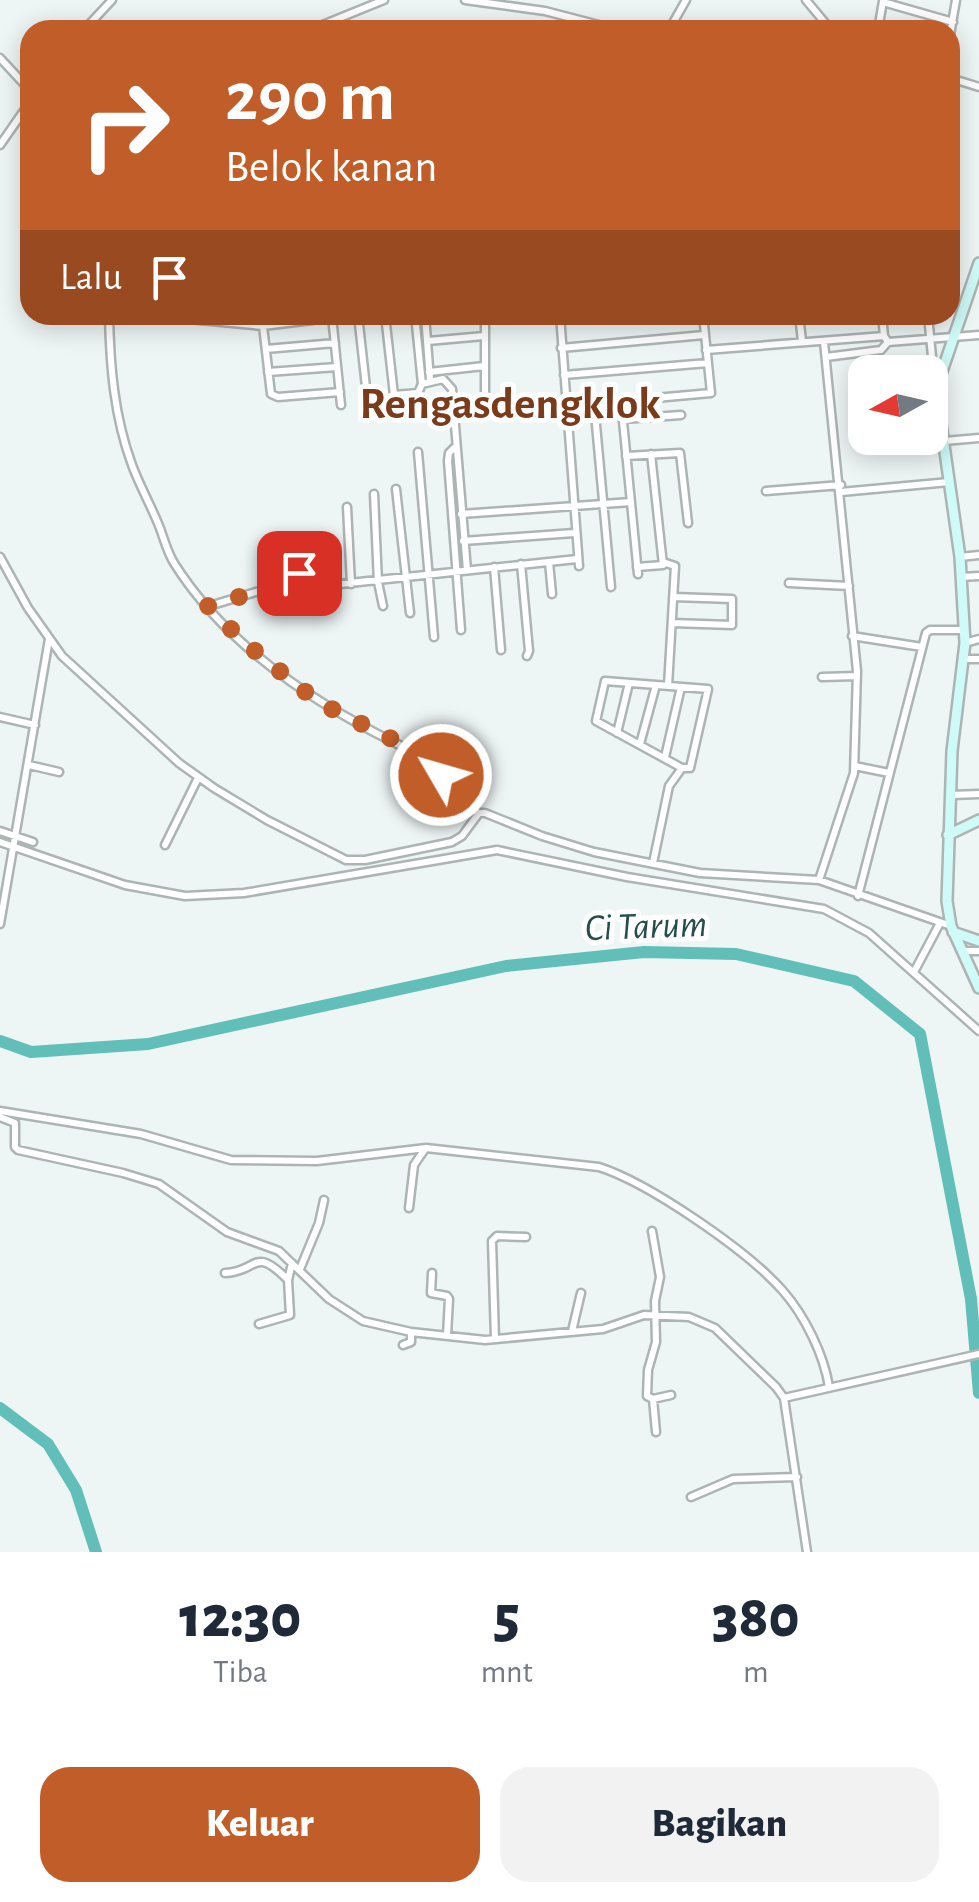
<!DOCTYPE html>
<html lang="id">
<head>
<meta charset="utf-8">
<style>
	body { margin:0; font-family:"Alegreya Sans",sans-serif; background:#f2f2f3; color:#1f2937; height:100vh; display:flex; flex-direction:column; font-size:38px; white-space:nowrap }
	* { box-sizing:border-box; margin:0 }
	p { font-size:32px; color:#747a83 }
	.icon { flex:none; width:55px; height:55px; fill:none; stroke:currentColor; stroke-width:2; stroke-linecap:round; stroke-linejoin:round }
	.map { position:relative; height:1552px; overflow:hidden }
	.panel { display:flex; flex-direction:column; background:#fff; flex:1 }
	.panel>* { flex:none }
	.top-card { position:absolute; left:20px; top:20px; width:940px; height:305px; border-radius:30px; box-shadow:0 5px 25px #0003; background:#c15d28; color:#fff; overflow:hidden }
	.needle { width:65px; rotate:262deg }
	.fabs { position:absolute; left:848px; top:355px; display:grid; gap:20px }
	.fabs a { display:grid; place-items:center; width:100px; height:100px; border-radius:20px; background:#fff; box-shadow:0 5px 25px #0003; font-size:50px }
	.pin { position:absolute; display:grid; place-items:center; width:85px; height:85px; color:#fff; margin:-42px; border-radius:20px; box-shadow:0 5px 15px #0006 }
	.me { position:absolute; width:110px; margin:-55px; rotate:308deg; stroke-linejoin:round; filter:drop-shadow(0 0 8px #0008) }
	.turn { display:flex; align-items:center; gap:35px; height:210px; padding:0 40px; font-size:45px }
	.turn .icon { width:130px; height:130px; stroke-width:2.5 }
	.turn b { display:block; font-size:70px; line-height:85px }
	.then { display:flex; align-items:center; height:95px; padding:0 40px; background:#0003; gap:20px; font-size:38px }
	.eta { display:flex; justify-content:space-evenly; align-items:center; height:170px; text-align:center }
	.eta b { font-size:60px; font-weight:800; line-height:70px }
	.button { display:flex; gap:20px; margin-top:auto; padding:20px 40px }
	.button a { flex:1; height:115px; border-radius:30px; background:#c15d28; color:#fff; font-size:40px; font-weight:800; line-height:115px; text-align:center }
	.button a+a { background:#f2f2f3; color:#1f2937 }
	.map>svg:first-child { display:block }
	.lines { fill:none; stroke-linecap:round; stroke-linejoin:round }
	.river { stroke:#61beb8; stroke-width:12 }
	.street-casing { stroke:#adb5b4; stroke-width:11 }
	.secondary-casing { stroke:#adb5b4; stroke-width:14 }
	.street { stroke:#fff; stroke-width:6 }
	.secondary { stroke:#cefaf7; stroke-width:9 }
	.route { stroke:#c15d28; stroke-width:18; stroke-dasharray:0 32.4 }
	.labels { text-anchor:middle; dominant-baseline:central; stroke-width:10; stroke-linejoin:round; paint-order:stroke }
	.water-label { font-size:38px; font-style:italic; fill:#244e4b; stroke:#fff }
	.district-label { font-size:45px; font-weight:bold; fill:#7b3b1a; stroke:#fff }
</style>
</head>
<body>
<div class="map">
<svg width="979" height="1552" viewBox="0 0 979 1552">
	<rect width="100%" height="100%" fill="#eef6f5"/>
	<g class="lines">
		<path class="river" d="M 0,1041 L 31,1052 L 148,1044 L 506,966 L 644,952 L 736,954 L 854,981 L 920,1034 L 971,1299 L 979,1393
			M 0,1408 L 48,1444 L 76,1490 L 96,1552"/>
		<g class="street-casing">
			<path id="street" d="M 465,0 L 545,11 L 618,30
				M 806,0 L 831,30
				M 883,2 L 953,22
				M 84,30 L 112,0
				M 310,30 L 384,0
				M 669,30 L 686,0
				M 878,30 L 883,1
				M 950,35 L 956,0
				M 0,58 L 25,85 L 30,86
				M 950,78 L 979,87
				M 0,145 L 30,102
				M 109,315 C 110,366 114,416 132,465 C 139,484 149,502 157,521 C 163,534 166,550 174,563 C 233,657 339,719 438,763 L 442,768 L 440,789 L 479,813
				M 146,315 L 263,326 L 353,315
				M 358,315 L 367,396
				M 385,315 L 394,395 L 418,393 L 422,384 L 443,379 L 452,389 L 467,570
				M 415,315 L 422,384
				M 425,315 L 430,380
				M 560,315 L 579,566
				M 799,315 L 802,341
				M 882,315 L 884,336
				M 928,315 L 935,388
				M 332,316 L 341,405
				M 560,317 L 585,315
				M 704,319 L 767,315
				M 263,326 L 271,394 L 278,397 L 340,392
				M 428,341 L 484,336
				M 561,348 L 704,335
				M 266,349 L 335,343
				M 706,350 L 884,336 L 888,342 L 979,335
				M 826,357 L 881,350 L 888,342
				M 268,372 L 337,367
				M 429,372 L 484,366
				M 564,375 L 708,363
				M 621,401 L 638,574
				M 594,403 L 611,587
				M 566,406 L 711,393 L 703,315
				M 452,410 L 485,404 L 485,315
				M 623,419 L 681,415
				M 944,441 L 979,438
				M 455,447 L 449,453 L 448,461 L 461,630
				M 418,452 L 434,637
				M 626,456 L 680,453 L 688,523
				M 396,489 L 410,613
				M 766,491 L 841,485
				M 841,492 L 949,482
				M 374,494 L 378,582 L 383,606
				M 347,507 L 351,584
				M 461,514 L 631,502
				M 463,541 L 574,533
				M 0,557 L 28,608 L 62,656 L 179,763 L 214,788 L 267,820 L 346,860 L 365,860 L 452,842 L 462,836 L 479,813 L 485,813 L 542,836 L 594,852 L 700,873 L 819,880 L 951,926
				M 960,557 L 979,555
				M 549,562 L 552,594
				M 663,562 L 675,566 L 668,686
				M 521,564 L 529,651 L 527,656
				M 494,567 L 501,650
				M 637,567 L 663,565 L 651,454
				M 961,577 L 979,576
				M 789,583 L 849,586
				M 209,606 L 259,591 L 315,563 L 333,582 L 340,584 L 577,559
				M 672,623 L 732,625 L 732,599 L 674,597
				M 852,636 L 922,647
				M 965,643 L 979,639
				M 964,659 L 979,659
				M 822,677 L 857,676
				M 0,717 L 35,725
				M 617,733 L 629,683
				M 640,744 L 656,685
				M 665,757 L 681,687
				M 29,765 L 59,772
				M 855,766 L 889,773
				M 951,795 L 979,794
				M 0,831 L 33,842
				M 0,842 L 125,885 L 185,896 L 244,893 L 497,850 L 627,877 L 824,909 L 869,933 L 979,1031
				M 165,845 L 198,778
				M 653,863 L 669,786 L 682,768 L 596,721 L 605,681 L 708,689 L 690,768 L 682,768
				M 819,880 L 854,773 L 857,671 L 824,342
				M 858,896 L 926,633 L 930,630 L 964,630
				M 0,924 L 49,639
				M 962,951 L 979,951
				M 914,972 L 940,923
				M 0,1111 L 141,1134 L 231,1160 L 317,1161 L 426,1148 L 599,1167 C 649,1183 748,1251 783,1291 C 805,1316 824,1355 829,1387
				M 0,1117 L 15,1123 L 15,1147 L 18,1150 L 123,1173 L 159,1184 L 227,1232 L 279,1251 L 329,1299 L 363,1321 L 411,1332 L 485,1340 L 603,1329 L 644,1315 L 689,1317 L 715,1328 L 776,1387 L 784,1398 L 807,1552
				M 409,1208 L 414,1165 L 425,1149
				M 652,1231 L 660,1277 L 655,1301 L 656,1342 L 648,1370 L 647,1396 L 653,1399 L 671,1395
				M 300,1269 L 319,1223 L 324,1200
				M 225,1273 C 258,1272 253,1245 287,1279
				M 432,1273 L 431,1293 L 447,1296 L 449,1299 L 447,1335
				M 259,1324 L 290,1315 L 288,1280 L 292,1263
				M 572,1331 L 581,1293
				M 495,1339 L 492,1241 L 497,1236 L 526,1237
				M 403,1345 L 411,1342 L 411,1332
				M 784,1398 L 979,1354
				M 653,1399 L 656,1432
				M 691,1497 L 733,1479 L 797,1477"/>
		</g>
		<g class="secondary-casing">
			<path id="secondary" d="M 979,263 L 936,389 L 960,557 L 965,643 L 952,751 L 947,901 L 951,926 L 979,988
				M 948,835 L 979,820
				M 953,932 L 979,941"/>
		</g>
		<use href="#street" class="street"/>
		<use href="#secondary" class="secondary"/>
	</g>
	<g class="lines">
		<path class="route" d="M 299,573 L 259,591 L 208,606 L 244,642 L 318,702 L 438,762 L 442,768 L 441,775"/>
	</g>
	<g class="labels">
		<g class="water-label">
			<text transform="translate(646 927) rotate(-2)">Ci Tarum</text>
		</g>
		<g class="district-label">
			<text x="510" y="404">Rengasdengklok</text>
		</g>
	</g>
</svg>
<div class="fabs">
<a><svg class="needle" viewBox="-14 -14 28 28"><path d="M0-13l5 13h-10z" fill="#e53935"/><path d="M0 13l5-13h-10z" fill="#747a83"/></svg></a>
</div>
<div class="pin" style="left:299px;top:573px;background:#d93025"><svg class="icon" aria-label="arrive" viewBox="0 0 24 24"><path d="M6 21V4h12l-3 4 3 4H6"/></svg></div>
<svg class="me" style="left:441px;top:775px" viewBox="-20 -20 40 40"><circle r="17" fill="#c15d28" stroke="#fff" stroke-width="3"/><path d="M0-11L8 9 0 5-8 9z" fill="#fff"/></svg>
<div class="top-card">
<div class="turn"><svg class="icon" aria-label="right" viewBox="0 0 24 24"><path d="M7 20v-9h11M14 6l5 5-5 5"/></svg><div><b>290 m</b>Belok kanan</div></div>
<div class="then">Lalu<svg class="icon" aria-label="arrive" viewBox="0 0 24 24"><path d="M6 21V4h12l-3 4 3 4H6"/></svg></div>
</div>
</div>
<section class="panel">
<div class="eta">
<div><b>12:30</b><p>Tiba</p></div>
<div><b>5</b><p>mnt</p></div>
<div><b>380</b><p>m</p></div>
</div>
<div class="button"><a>Keluar</a><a>Bagikan</a></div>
</section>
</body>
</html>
